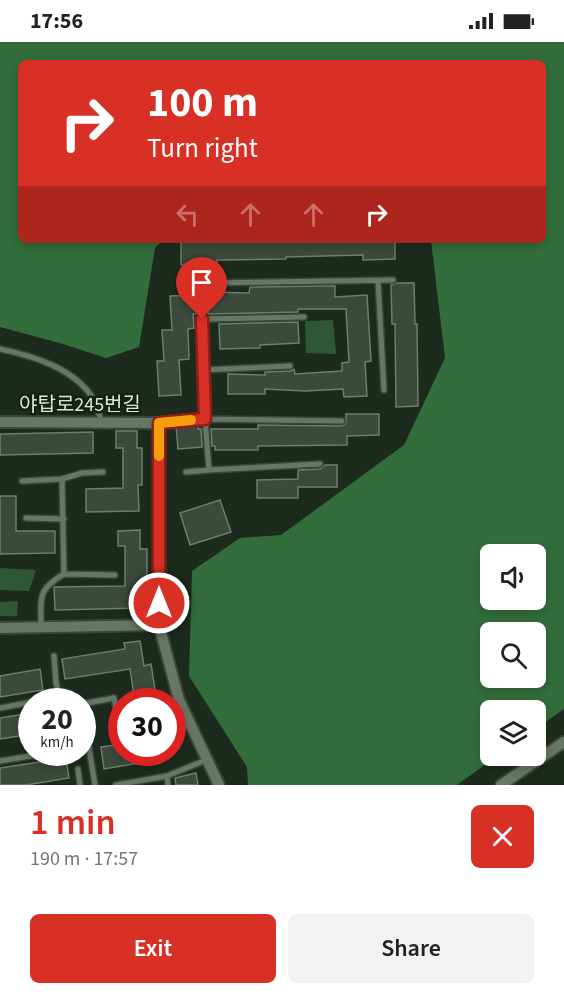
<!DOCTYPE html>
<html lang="en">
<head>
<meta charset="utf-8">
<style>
	body { margin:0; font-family:"Source Sans 3","Noto Sans KR",sans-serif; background:#f2f2f2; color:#222; height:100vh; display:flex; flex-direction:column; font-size:22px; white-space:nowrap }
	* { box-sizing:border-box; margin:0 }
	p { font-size:20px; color:#767676 }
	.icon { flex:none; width:33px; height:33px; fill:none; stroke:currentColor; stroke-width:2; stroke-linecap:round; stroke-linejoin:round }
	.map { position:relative; height:743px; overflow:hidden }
	.drawer { display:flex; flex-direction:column; background:#fff; flex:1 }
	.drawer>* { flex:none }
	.top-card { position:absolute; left:18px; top:18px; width:528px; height:183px; border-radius:9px; box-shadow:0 3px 9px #0003; background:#d93025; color:#fff; overflow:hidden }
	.fabs { position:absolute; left:480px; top:502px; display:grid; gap:12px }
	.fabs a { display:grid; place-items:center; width:66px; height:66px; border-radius:9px; background:#fff; box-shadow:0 3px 9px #0003; font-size:30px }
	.speed { position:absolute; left:18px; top:646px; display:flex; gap:12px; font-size:30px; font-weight:700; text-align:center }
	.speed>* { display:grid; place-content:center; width:78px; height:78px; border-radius:50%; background:#fff; box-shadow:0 3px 9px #0003; line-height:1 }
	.speed small { font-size:15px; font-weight:400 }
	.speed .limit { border:9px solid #d22; background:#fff; color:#111 }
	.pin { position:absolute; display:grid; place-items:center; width:51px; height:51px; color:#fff; margin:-62px -26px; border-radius:50% 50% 50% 0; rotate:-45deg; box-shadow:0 0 6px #0007 }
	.pin .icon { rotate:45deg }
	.me { position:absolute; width:66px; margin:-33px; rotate:0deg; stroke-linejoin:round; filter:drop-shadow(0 0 4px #0008) }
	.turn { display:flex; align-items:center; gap:21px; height:126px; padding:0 30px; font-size:27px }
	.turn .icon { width:78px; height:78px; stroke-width:2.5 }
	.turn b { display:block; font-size:42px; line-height:51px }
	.lanes { display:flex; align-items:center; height:57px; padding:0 30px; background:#0003; justify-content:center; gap:30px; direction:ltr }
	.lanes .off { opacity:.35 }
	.round { display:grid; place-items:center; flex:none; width:63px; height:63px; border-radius:9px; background:#f2f2f2 }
	.head { display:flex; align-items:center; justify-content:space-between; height:102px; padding:0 30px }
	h1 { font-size:36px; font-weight:600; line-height:45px; color:#d93025 }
	.button { display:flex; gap:12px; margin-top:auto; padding:12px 30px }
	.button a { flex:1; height:69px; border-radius:9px; background:#d93025; color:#fff; font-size:24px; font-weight:600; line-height:69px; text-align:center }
	.button a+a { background:#f2f2f2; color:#222 }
	.status { display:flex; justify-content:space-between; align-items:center; height:42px; padding:0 30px; background:#fff; direction:ltr }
	.status svg { height:16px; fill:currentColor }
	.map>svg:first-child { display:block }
	.green { fill:#305735 }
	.forest { fill:#326d3b; fill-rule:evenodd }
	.building { fill:#3b4a3c; stroke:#6d7d6e; stroke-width:1.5 }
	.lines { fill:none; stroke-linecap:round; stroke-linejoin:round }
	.lane-casing { stroke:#3a463b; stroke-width:8 }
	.street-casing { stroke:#3a463b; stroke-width:14 }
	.lane { stroke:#667667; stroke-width:5 }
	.street { stroke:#667667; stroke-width:10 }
	.route-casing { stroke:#8d1f18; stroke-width:15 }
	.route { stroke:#d93025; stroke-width:10 }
	.slow { stroke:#f59e0b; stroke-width:10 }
	.labels { text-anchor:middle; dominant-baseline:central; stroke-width:5; stroke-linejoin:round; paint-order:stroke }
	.street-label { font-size:20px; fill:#dce5dd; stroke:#142215 }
</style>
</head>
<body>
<div class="status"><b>17:56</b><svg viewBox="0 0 49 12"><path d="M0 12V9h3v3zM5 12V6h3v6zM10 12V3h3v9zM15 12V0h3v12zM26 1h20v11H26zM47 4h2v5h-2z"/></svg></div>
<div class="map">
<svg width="564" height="743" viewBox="0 0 564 743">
	<rect width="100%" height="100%" fill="#1d2b1e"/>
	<path class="green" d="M 333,278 L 336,312 L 306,311 L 305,279 Z
		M 0,526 L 36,528 L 29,549 L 0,548 Z
		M 18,559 L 17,574 L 0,574 L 0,560 Z"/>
	<path class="forest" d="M 0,0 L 564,0 L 564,667 L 536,687 L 536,669 L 490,669 L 490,714 L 497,714 L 457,743 L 248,743 L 247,725 L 189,634 L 192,529 L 240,496 L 281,493 L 404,403 L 445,316 L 431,198 L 543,198 L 543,21 L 21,21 L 21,198 L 163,198 L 155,206 L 139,305 L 106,316 L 63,302 L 0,285 ZM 490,513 L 536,513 L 536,558 L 490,558 ZM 490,591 L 536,591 L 536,636 L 490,636 Z"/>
	<path class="building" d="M 216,198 L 395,198 L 395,217 L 363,218 L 363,213 L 286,215 L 286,217 L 217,218 L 217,222 L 181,223 L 181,200 L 216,200 Z
		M 396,241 L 414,241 L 415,282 L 417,282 L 418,364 L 396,365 L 395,282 L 392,282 L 391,243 Z
		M 323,244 L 335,244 L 335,255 L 367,253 L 371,319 L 365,320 L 367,354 L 344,355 L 343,347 L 305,349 L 265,347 L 265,352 L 228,352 L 228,332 L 265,333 L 265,330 L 290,329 L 294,327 L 295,332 L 342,329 L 342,321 L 349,320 L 346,267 L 298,267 L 298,270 L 208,272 L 208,250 L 249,251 L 250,245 Z
		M 197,253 L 198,272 L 193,272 L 194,286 L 188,287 L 189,317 L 179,318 L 181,353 L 159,354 L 157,319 L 164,319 L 162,288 L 172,288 L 170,254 Z
		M 298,280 L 299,301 L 260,303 L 260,306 L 220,307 L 219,282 Z
		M 346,372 L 379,372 L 379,393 L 347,394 L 347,403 L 258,404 L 258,408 L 215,408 L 215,404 L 212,404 L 211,387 L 258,387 L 258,383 L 342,384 L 346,381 Z
		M 198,383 L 198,387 L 201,387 L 202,405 L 178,407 L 176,384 Z
		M 116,389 L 137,389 L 137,406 L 142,406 L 142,443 L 138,443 L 139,469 L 86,470 L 86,447 L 123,446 L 123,406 L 116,406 Z
		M 93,390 L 93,411 L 0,413 L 0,392 Z
		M 325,423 L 337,423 L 337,445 L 298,445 L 298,456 L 257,456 L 257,438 L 298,437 L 298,428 L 320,427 Z
		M 0,454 L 16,454 L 16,489 L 55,489 L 55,511 L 0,512 Z
		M 220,458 L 231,490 L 190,503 L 180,471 Z
		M 140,488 L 140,507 L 147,507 L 147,542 L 141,542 L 141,566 L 55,568 L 54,545 L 125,544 L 125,504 L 118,504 L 118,489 Z
		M 140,599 L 144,624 L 151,622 L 157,660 L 135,660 L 130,627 L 65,637 L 62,617 L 125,607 L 124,601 Z
		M 40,627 L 43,648 L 0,655 L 0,634 Z
		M 32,671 L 32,692 L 0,697 L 0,676 Z
		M 122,702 L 122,711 L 169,711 L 169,716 L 104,727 L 101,705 Z
		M 66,716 L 69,736 L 26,743 L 0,743 L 0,726 Z
		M 196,731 L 198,743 L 176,743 L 175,736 Z"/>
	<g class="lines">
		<g class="lane-casing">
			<path id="lane" d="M 378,239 L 384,348
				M 202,277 L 304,275
				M 0,307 C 33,314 75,326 94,358 C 98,365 99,374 102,381
				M 204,328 L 290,324
				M 342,379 L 205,377 L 202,241 L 393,238
				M 159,381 L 205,377 L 209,428 L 320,422
				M 186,430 L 209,428
				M 62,437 L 82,431 L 103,430
				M 22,439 L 62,437 L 64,532 C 37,548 41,555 41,585
				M 26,476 L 64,477
				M 64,532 L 115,533
				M 54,614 L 56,641 L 60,656 L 67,660
				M 34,660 L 60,656
				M 82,662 L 114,656 L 122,696
				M 82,663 L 95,743
				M 0,666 L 32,660
				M 0,719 L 49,711
				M 78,727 L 80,743
				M 167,734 L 168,743
				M 116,743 L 167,734 L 206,718"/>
		</g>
		<g class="street-casing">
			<path id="street" d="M 0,380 L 159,381 L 159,583 L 179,658 L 219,743
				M 0,586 L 159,583
				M 501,743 L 564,700"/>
		</g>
		<use href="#lane" class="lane"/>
		<use href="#street" class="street"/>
	</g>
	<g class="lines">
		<g class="route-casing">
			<path id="route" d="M 159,561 L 159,381 L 205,377 L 202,277"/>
		</g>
		<use href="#route" class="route"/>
		<path class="slow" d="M 159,414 L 159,381 L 191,378"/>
	</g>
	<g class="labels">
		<g class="street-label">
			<text x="80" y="363">야탑로245번길</text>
		</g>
	</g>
</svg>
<div class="fabs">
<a><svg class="icon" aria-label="sound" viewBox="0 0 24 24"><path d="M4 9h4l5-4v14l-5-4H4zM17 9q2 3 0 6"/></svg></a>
<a><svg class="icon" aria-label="search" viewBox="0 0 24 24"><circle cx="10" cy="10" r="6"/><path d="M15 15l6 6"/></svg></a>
<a><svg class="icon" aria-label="layers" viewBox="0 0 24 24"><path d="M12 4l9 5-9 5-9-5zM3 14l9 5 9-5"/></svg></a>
</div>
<div class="speed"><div>20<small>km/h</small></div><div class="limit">30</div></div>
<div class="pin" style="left:202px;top:277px;background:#d93025"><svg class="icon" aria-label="arrive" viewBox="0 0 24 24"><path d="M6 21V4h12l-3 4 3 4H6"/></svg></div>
<svg class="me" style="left:159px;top:561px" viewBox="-20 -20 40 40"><circle r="17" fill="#d93025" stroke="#fff" stroke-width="3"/><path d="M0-11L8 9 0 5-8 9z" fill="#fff"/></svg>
<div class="top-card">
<div class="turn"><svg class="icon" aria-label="right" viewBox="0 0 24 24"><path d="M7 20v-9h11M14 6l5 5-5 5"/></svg><div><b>100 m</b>Turn right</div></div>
<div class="lanes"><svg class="icon off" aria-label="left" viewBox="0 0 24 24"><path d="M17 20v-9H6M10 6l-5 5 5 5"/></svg><svg class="icon off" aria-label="ahead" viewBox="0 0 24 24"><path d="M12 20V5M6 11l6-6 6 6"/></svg><svg class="icon off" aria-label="ahead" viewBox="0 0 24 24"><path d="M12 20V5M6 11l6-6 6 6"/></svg><svg class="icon" aria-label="right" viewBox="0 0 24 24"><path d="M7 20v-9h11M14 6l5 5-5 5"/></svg></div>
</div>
</div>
<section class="drawer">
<div class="head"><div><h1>1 min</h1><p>190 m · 17:57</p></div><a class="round" style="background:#d93025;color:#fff"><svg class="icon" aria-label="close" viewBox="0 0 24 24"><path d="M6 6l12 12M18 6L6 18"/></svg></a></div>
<div class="button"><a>Exit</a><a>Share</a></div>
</section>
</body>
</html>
